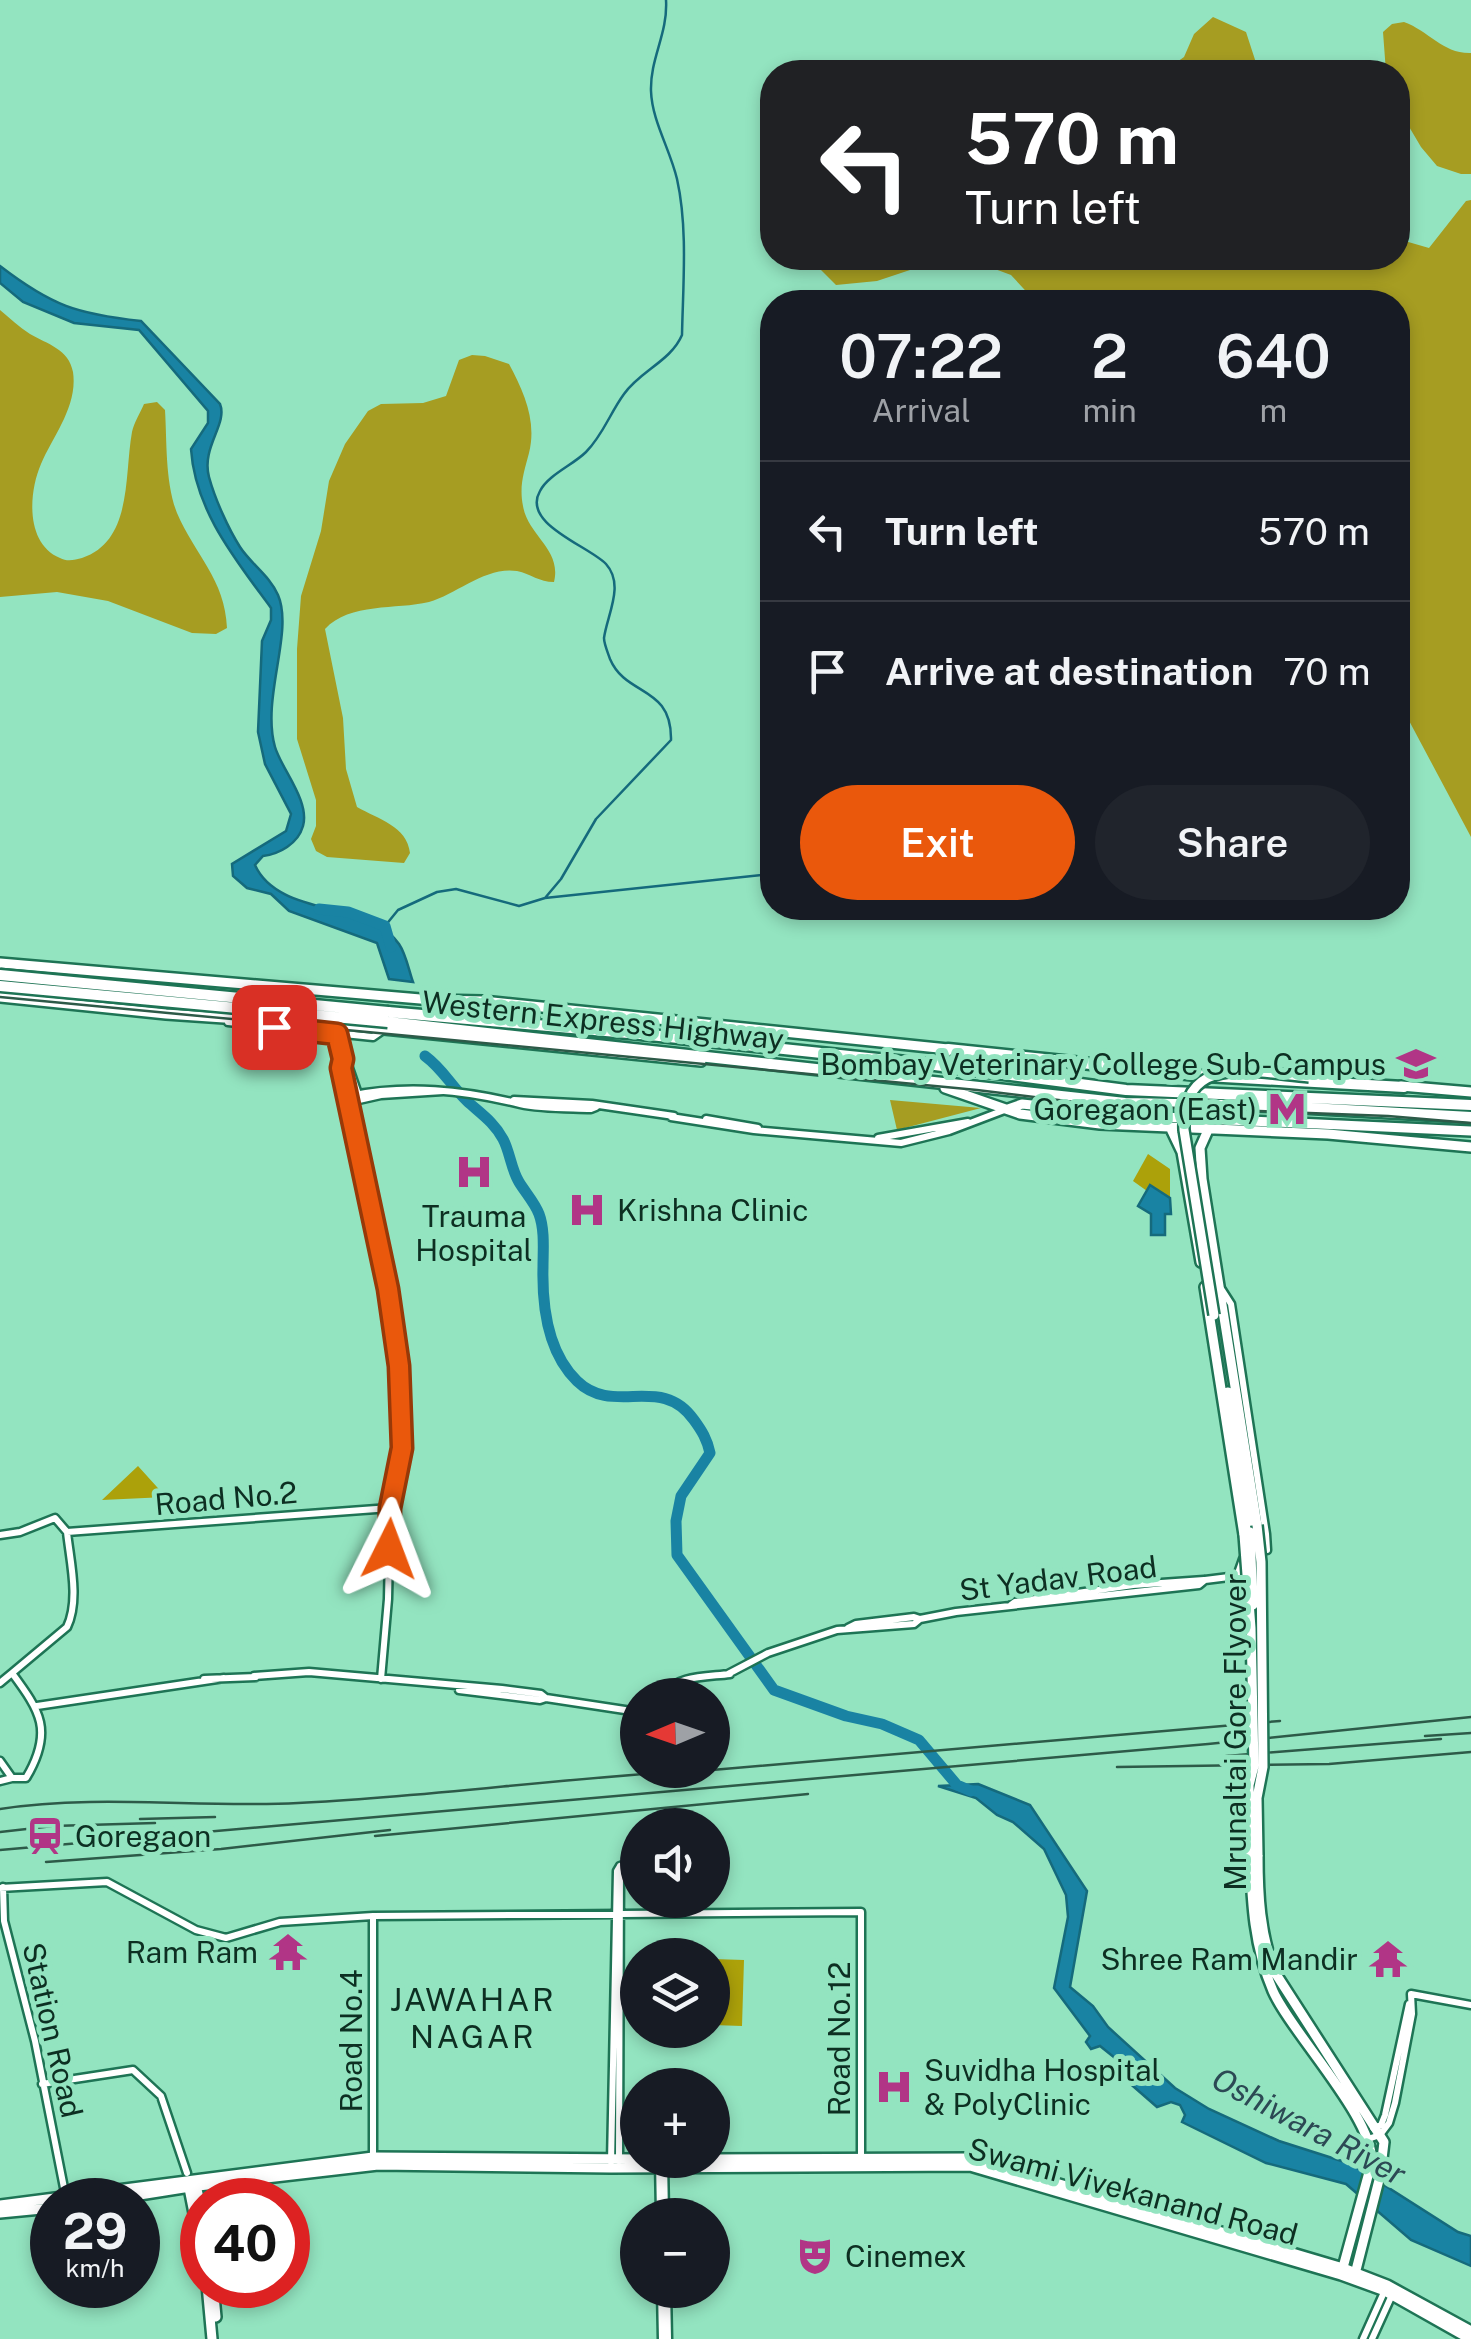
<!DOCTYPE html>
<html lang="en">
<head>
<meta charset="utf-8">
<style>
	body { margin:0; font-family:"Public Sans",sans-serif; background:#20242c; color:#f1f3f6; height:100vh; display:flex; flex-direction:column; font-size:38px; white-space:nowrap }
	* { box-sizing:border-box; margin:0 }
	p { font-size:32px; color:#9ea1a6 }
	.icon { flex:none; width:55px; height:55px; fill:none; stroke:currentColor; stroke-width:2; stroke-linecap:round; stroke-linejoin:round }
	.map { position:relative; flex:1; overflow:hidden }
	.side { position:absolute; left:760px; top:290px; width:650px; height:630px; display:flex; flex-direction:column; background:#171b24; border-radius:40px; box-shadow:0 5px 15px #0003 }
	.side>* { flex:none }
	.banner { position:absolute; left:760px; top:60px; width:650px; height:210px; border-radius:40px; box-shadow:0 5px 15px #0003; background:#202124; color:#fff; overflow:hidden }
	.needle { width:65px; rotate:268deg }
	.fabs { position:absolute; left:620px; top:1678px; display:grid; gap:20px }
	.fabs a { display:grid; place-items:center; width:110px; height:110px; border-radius:50%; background:#171b24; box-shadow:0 5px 15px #0003; font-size:50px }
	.speed { position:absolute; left:30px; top:2178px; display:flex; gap:20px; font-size:50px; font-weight:700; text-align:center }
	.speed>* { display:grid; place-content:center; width:130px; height:130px; border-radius:50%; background:#171b24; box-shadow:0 5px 15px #0003; line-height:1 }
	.speed small { font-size:25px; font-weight:400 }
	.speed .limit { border:15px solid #d22; background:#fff; color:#111 }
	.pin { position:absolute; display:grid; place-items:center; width:85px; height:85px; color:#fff; margin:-42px; border-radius:20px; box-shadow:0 5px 15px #0006 }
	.me { position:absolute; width:110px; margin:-55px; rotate:3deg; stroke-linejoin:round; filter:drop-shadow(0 0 8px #0008) }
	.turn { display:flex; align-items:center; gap:35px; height:210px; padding:0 40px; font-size:45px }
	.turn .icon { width:130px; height:130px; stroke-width:2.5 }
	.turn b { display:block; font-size:70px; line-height:85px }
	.eta { display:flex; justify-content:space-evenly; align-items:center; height:170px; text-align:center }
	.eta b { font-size:60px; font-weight:600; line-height:70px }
	.primary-button { display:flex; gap:20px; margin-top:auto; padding:20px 40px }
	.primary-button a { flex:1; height:115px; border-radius:60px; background:#ea580c; color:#fff; font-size:40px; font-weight:600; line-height:115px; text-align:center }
	.primary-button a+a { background:#20242c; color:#f1f3f6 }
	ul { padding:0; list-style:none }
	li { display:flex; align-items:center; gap:30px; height:140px; padding:0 40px; border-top:2px solid #363941 }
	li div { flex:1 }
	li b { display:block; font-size:38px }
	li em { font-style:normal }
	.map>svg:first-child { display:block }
	.green { fill:#aca10a }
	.forest { fill:#a69d22 }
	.water { fill:#1983a3; stroke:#156a7c; stroke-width:2.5 }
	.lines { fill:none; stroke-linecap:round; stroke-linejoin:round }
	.stream { stroke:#156a7c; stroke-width:2.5 }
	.river { stroke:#1983a3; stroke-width:11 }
	.minor-casing { stroke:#1e7455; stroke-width:11 }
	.major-casing { stroke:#1e7455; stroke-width:14 }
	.highway-casing { stroke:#1e7455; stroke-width:15 }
	.minor { stroke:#fff; stroke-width:6 }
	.major { stroke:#fff; stroke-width:9 }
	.highway { stroke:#fff; stroke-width:10 }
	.rail { stroke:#2d5a48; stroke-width:2.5 }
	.major-bridge-casing { stroke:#1e7455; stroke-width:14; stroke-linecap:butt }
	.highway-bridge-casing { stroke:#1e7455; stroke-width:15; stroke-linecap:butt }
	.major-bridge { stroke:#fff; stroke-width:9 }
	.highway-bridge { stroke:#fff; stroke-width:10 }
	.route-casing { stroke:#983908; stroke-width:25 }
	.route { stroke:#ea580c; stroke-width:18 }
	.labels { text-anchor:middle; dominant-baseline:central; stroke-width:10; stroke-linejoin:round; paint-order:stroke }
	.street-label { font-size:30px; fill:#0d2f22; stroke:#93e4c0 }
	.poi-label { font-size:30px; fill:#0d2f22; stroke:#93e4c0; text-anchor:end }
	.neighbourhood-label { font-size:32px; letter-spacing:2.5px; fill:#0d2f22; stroke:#93e4c0 }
	.water-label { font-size:32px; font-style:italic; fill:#2c4954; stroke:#93e4c0 }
</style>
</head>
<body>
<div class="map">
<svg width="1471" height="2339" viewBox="0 0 1471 2339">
	<rect width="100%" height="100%" fill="#93e4c0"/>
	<path class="green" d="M 1148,1154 L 1170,1169 L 1170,1198 L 1151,1186 L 1147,1191 L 1133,1181 Z
		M 138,1466 L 166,1497 L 102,1500 Z
		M 713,1959 L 744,1960 L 742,2026 L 713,2025 Z"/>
	<path class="forest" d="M 1213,17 L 1246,32 L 1259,72 L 1163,72 L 1184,57 L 1194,34 Z
		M 1404,22 C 1429,31 1443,54 1471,53 L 1471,174 L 1461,174 L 1437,166 L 1421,147 L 1398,108 L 1398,72 L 1386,72 L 1383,32 L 1392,24 Z
		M 1471,200 L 1471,837 L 1398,700 L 1398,302 L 1036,302 L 1011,275 L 976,262 L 925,265 L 877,281 L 836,285 L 809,258 L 1398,258 L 1398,239 L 1429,248 L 1466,201 Z
		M 0,310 C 10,318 19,327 30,334 C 47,344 69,349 73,372 C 78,406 53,436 41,464 C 28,494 26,544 60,558 C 67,562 75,560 82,558 C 133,541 124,475 132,432 C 134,423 140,413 144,404 L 157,402 L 165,410 C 167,442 165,482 177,513 C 195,555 225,579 227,628 L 216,634 L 192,633 L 108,601 L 57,592 L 0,597 Z
		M 472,355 L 485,356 L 509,364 C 524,392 537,421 529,453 C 524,472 519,486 523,506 C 528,536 562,549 554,582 C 539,582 531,574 517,571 C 486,566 457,594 429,602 C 396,610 350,602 325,629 L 343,718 L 346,769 L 357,807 C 378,819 407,826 410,853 L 404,863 L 327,857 L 316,851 L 311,839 L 316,826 L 316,800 L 297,739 L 297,649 L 301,596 L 321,531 L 329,481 L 345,444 L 368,411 L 381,404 L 423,403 L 446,396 L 459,360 Z
		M 890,1100 L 981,1108 L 897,1130 Z"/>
	<path class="water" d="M 0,266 C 52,306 77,314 141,321 L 220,404 C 228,424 201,447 209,477 C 215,499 228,528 240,547 C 251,564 270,576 278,595 C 294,632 261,698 275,747 C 282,770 310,801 303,826 C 298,844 279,854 263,856 L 255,865 C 278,917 369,901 399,944 C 406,954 409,971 413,982 L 389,979 L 377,943 L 289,911 L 271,894 L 247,888 L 233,876 L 232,864 L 286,831 L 291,814 L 265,764 L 258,732 L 262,641 L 271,620 L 271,608 C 236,560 195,511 191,449 L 208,423 L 208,411 L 139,330 L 74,323 L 23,302 L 0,283 Z
		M 1150,1185 L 1170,1198 L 1171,1214 L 1165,1214 L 1165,1235 L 1151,1235 L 1151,1214 L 1138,1206 Z
		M 978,1784 L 1030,1805 L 1087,1891 L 1070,1987 L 1093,2006 L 1108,2027 L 1175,2088 L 1209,2109 L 1279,2141 L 1351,2164 L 1458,2232 L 1471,2236 L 1471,2266 L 1411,2240 L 1346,2184 L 1266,2163 L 1182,2122 L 1185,2115 L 1180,2105 L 1171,2102 L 1157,2107 L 1118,2073 L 1120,2067 L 1115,2058 L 1100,2046 L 1091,2049 L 1086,2042 L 1090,2036 L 1054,1988 L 1068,1917 L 1066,1895 L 1044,1849 L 1013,1822 L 997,1815 L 976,1798 L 938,1786 Z"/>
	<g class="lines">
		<path class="stream" d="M 545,898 L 561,879 L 596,819 L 671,740 C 672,685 626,697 610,659 C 608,653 604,644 604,638 C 607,615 625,585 606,564 C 589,546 521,524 540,491 C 548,475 573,465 586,452 C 603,435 610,413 624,394 C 640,371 671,361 682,335 C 683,285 688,228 677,179 C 670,149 652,121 651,91 C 650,58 668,34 666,0
			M 385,926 L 398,910 L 437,892 L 456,889 L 519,906 L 545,898 L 772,874"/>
		<path class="river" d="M 319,909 L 348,912 L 385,926 L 391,947
			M 425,1056 C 443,1069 451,1086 467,1101 C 480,1113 494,1122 503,1139 C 510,1152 511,1169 519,1182 C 525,1192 535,1203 539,1214 C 545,1230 543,1251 543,1267 C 542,1306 548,1353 577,1381 C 614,1417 661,1373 694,1420 C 702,1431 707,1439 710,1453 L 681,1496 L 676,1521 L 677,1555 L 774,1690 L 846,1716 L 882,1724 L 919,1740 L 957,1785 L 971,1791"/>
		<g class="minor-casing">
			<path id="minor" d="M 228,1022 L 373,1037 L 383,1030
				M 335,1026 L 388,1289 L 401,1390 L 402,1448 L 390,1508 L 388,1599 L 381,1679
				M 343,1060 L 348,1065 L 358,1094
				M 349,1096 C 407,1084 463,1090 520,1104 C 542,1109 569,1108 591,1109 L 596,1107
				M 514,1100 L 592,1104 L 674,1116
				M 350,1102 L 381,1095 L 443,1091
				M 671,1117 L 754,1130 L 901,1143 L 949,1131 L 1007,1109
				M 706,1119 L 758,1128
				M 878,1138 L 968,1122
				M 1222,1290 L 1231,1304 L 1266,1534 L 1267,1550 L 1259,1550
				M 67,1532 L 390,1508
				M 0,1535 L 20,1532 L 55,1518 L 67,1532
				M 1011,1605 L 1015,1602 L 1133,1585 L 1204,1580
				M 848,1628 L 856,1624 L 914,1617 L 920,1619
				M 12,1673 L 67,1627 C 80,1600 70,1561 67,1532
				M 728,1674 L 768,1653 L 837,1630 L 914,1624 L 920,1619 L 956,1612 L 1199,1585 L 1205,1580 L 1237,1576 L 1243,1559
				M 254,1676 L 309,1672 L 502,1689 L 541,1694 L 546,1698
				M 204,1679 L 256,1677
				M 0,1683 L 12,1673 C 40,1711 54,1731 26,1778 L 12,1778 L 0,1761
				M 459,1690 L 540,1700 L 546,1698 L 638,1712
				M 662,1695 C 677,1675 706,1677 730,1674
				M 37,1706 L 224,1678
				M 0,1781 L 12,1778
				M 3,1887 L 4,1921 L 35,2041 L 66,2198
				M 0,1888 L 107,1882 L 196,1930 L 226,1938 L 280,1922 L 373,1916 L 861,1912 L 861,2158
				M 42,2084 L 133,2070 L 161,2096 L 187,2173
				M 1373,2128 L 1381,2125 L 1385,2115 L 1409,2004
				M 1368,2139 L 1380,2135 L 1389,2123 L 1395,2103 L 1412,2014 L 1411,1994 L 1471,2005
				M 373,2160 L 373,1916
				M 659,2160 L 660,2215
				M 664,2160 L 665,2215
				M 619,2161 L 620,1866
				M 611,2162 L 617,1871 L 620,1866
				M 661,2290 L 662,2339
				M 667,2290 L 668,2339
				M 1363,2339 L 1385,2290
				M 1372,2339 L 1392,2295"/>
		</g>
		<g class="major-casing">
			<path id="major" d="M 0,963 L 432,1000 L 483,1001 L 948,1049
				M 0,997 L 166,1014 L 384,1029 L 701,1061
				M 1401,1086 L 1471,1092
				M 945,1088 L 1020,1114 L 1100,1124 L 1328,1134 L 1471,1147
				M 1008,1109 L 1022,1104 L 1141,1116 L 1471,1131
				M 1171,1129 L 1182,1152 L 1201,1262
				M 1208,1130 L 1200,1148 L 1202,1179 L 1257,1525
				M 1205,1287 L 1244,1535
				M 1228,1392 L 1250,1532
				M 1250,1855 C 1252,1903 1254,1947 1273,1991 C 1292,2034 1379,2123 1371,2165 L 1342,2271
				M 1258,1855 C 1258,1896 1260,1932 1274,1971 L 1384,2142 L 1380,2176 L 1355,2274
				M 712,2159 L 971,2158 L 1343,2268 L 1387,2285 L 1471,2331
				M 188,2183 L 202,2254
				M 196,2185 L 202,2211
				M 108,2200 L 190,2187 L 378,2165 L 611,2168 L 970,2166 L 1341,2275 L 1385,2291 L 1470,2339
				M 0,2205 L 373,2157 L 638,2159
				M 0,2213 L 52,2208
				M 207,2285 L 212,2339
				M 213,2285 L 216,2317"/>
		</g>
		<g class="highway-casing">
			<path id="highway" d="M 432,1000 L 534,1020
				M 388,1012 L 640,1034 L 935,1065 L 1126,1090 L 1471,1105
				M 388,1022 L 1125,1103 L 1274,1106 L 1471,1117
				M 935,1065 L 948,1049 L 1206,1076 L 1404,1087"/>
		</g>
		<use href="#minor" class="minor"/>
		<use href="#major" class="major"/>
		<use href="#highway" class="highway"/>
		<path class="rail" d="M 0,997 L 977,1090 L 1099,1105 L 1388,1116 L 1471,1123
			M 1425,1736 L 1471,1733
			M 1226,1756 L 1441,1739
			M 1117,1767 L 1329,1764 L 1471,1752
			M 712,1770 L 1280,1721
			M 0,1809 C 98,1794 199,1808 298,1803 C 435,1797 572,1776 710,1770
			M 140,1819 L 215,1817
			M 0,1832 L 53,1826 L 155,1823
			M 375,1836 L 808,1794
			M 0,1850 L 1208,1744 L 1471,1717
			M 46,1862 L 221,1849 L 390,1830"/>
		<g class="major-bridge-casing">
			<path id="major-bridge" d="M 1214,1315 L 1184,1130 C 1181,1051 1257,1073 1309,1077
				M 1257,1525 L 1261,1562 L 1263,1767 L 1257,1798 L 1258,1855
				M 1250,1532 L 1253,1605
				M 1244,1535 L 1251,1628 L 1254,1766 L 1249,1785 L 1250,1855"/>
		</g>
		<g class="highway-bridge-casing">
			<path id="highway-bridge" d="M 0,975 L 388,1012
				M 0,986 L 388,1022"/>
		</g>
		<use href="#major-bridge" class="major-bridge"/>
		<use href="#highway-bridge" class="highway-bridge"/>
	</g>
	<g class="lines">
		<g class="route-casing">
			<path id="route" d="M 274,1027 L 337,1034 L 343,1059 L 341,1068 L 388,1289 L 399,1366 L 402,1448 L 390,1508 L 389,1549"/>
		</g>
		<use href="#route" class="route"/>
	</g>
	<defs>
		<g id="university-bare" transform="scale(3)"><path d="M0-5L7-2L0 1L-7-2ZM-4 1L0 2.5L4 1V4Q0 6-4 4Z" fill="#b13586" stroke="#93e4c0" stroke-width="2.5" paint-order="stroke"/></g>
		<g id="metro-bare" transform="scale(3)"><path d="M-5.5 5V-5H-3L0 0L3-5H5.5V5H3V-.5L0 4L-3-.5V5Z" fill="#b13586" stroke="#93e4c0" stroke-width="2.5" paint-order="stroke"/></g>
		<g id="hospital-bare" transform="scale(3)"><path d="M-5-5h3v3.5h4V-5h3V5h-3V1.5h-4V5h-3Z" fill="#b13586" stroke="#93e4c0" stroke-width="2.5" paint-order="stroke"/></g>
		<g id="station-bare" transform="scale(3)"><path d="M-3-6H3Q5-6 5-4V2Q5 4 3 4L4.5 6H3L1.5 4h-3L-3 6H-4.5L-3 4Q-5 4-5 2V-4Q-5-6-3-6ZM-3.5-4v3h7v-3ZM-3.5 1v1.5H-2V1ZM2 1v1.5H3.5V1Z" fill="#b13586" stroke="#93e4c0" stroke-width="2.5" paint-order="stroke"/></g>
		<g id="temple-bare" transform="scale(3)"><path d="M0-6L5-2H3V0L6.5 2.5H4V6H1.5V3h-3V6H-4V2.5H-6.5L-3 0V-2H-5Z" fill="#b13586" stroke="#93e4c0" stroke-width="2.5" paint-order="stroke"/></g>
		<g id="theatre-bare" transform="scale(3)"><path d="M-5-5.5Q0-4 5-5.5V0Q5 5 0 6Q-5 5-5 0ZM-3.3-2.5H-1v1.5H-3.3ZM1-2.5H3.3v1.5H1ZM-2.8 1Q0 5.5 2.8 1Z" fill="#b13586" stroke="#93e4c0" stroke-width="2.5" paint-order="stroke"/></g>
	</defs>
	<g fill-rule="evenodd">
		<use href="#university-bare" x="1416" y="1064"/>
		<use href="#metro-bare" x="1287" y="1109"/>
		<use href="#hospital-bare" x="474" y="1172"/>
		<use href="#hospital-bare" x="587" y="1210"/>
		<use href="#station-bare" x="45" y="1836"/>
		<use href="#temple-bare" x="288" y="1952"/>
		<use href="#temple-bare" x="1388" y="1959"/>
		<use href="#hospital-bare" x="894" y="2087"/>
		<use href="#theatre-bare" x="815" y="2256"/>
	</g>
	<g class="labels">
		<g class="street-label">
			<text transform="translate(603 1020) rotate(6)">Western Express Highway</text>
			<text transform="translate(226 1498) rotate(-5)">Road No.2</text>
			<text transform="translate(1058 1578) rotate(-7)">St Yadav Road</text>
			<text transform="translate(1235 1732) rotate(-90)">Mrunaltai Gore Flyover</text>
			<text transform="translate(53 2030) rotate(77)">Station Road</text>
			<text transform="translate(839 2039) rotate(-90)">Road No.12</text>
			<text transform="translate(351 2041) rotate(-90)">Road No.4</text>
			<text transform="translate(1133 2191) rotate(15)">Swami Vivekanand Road</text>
		</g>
		<g class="poi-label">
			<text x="1386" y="1064">Bombay Veterinary College Sub-Campus</text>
			<text x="1257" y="1109">Goregaon (East)</text>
			<text x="617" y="1210" text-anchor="start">Krishna Clinic</text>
			<text x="474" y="1216" text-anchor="middle">Trauma<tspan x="474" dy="34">Hospital</tspan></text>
			<text x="75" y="1836" text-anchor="start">Goregaon</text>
			<text x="258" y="1952">Ram Ram</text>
			<text x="1358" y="1959">Shree Ram Mandir</text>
			<text x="924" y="2070" text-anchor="start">Suvidha Hospital<tspan x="924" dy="34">&amp; PolyClinic</tspan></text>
			<text x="845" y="2256" text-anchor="start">Cinemex</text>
		</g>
		<g class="neighbourhood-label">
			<text x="473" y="1999">JAWAHAR<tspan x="473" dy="37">NAGAR</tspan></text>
		</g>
		<g class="water-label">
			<text transform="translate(1309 2126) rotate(28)">Oshiwara River</text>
		</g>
	</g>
</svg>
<div class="fabs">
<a><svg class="needle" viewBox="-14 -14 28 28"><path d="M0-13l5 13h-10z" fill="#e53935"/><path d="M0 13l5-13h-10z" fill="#9ea1a6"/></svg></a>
<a><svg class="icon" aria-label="sound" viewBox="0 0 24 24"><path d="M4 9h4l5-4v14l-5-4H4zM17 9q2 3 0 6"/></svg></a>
<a><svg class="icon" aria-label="layers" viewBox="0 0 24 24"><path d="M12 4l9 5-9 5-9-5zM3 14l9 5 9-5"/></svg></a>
<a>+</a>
<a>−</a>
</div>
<div class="speed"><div>29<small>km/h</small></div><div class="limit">40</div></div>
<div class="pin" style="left:274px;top:1027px;background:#d93025"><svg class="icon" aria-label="arrive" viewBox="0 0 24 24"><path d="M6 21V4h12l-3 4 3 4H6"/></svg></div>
<svg class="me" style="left:389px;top:1549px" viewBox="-20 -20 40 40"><path d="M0-17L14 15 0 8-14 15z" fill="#ea580c" stroke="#fff" stroke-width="4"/></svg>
<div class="banner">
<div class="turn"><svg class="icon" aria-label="left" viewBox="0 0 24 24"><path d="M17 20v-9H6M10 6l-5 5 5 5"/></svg><div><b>570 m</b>Turn left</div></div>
</div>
<section class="side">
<div class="eta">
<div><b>07:22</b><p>Arrival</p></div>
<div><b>2</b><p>min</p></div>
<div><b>640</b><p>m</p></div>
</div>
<ul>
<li><svg class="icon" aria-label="left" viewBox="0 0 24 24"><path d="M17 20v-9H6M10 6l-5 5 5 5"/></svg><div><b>Turn left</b></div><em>570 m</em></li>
<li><svg class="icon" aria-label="arrive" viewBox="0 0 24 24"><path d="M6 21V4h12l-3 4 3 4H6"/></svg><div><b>Arrive at destination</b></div><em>70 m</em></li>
</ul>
<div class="primary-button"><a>Exit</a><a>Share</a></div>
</section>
</div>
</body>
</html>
